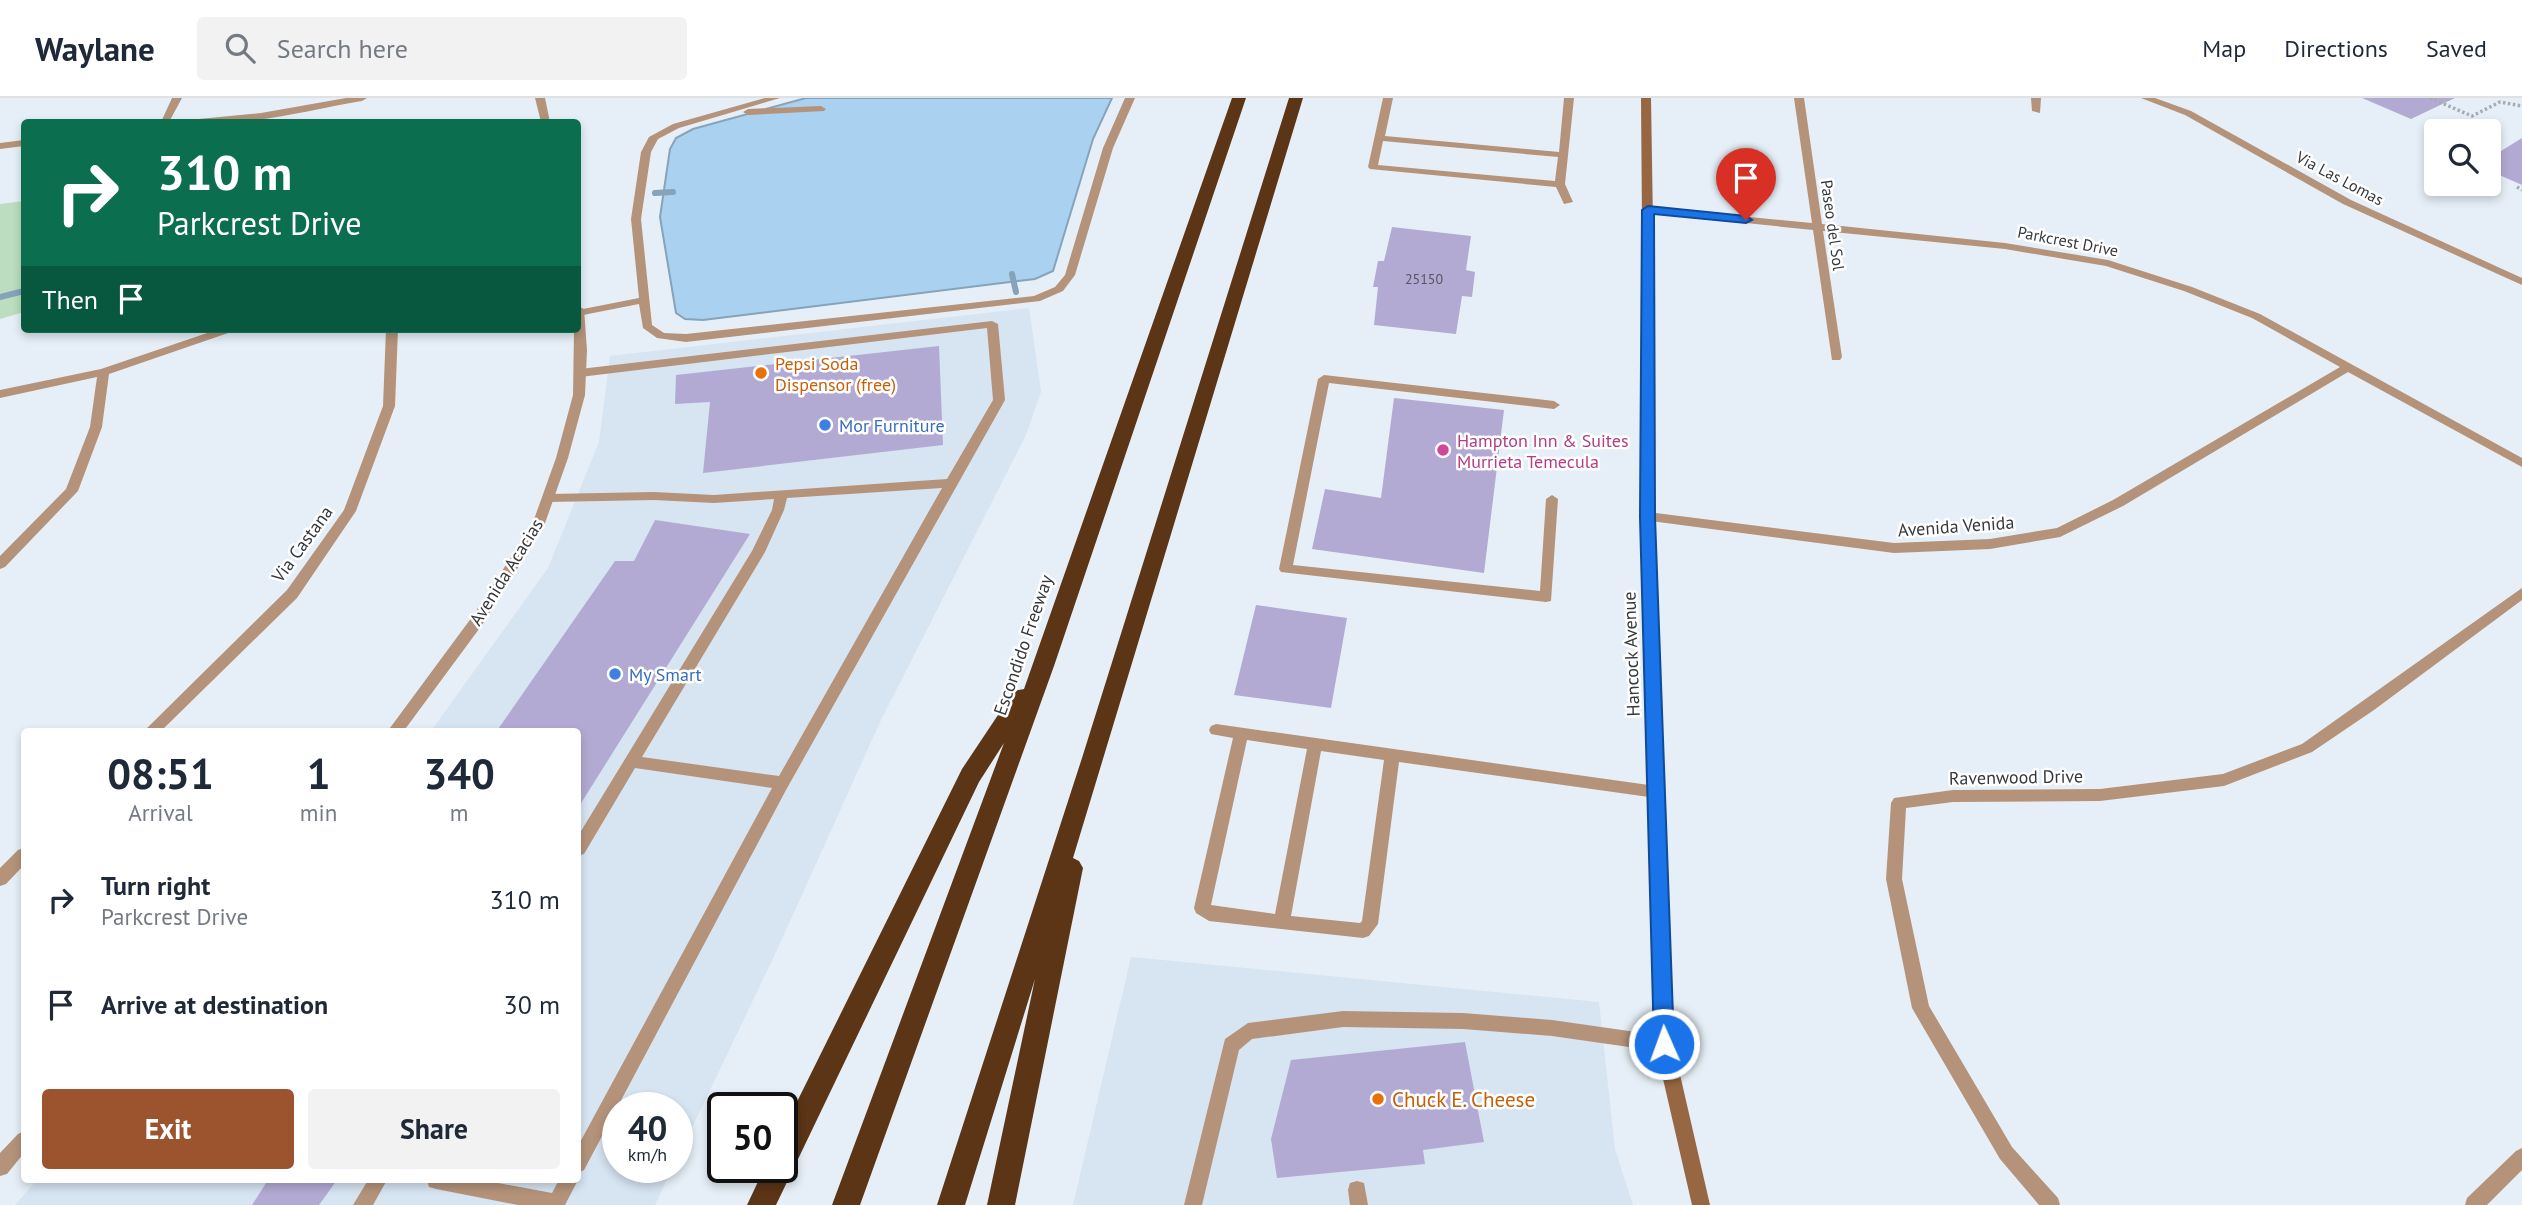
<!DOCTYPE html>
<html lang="en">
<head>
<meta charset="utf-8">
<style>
	body { margin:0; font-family:"PT Sans",sans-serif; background:#f2f2f3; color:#1f2937; height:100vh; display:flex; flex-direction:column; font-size:26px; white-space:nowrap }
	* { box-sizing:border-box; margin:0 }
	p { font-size:23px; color:#747a83 }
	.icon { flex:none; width:38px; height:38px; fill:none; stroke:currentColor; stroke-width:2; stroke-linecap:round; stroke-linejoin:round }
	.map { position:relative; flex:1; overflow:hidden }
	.sheet { position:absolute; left:21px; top:630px; width:560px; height:455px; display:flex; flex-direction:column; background:#fff; border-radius:7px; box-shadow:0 4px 10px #0003 }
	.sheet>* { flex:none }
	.banner { position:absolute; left:21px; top:21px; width:560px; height:214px; border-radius:7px; box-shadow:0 4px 10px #0003; background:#0b6e4f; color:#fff; overflow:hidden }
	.controls { position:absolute; left:2424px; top:21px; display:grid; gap:14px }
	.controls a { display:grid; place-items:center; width:77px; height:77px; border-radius:7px; background:#fff; box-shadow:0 4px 10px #0003; font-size:35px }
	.speed { position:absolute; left:602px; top:994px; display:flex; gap:14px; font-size:35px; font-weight:700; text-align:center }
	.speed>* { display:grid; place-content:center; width:91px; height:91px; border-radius:50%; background:#fff; box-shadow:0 4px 10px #0003; line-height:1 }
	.speed small { font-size:18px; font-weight:400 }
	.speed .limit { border:4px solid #111; border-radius:10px; background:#fff; color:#111 }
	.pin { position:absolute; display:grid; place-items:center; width:60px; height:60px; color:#fff; margin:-72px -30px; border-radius:50% 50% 50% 0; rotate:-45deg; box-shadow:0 0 7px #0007 }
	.pin .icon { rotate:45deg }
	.me { position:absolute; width:77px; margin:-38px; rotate:358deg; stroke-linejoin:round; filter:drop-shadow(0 0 5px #0008) }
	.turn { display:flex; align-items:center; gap:24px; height:147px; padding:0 21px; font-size:32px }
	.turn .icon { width:91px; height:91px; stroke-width:2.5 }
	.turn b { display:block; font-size:49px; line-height:60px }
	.then { display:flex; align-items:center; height:66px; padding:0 21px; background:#0003; gap:14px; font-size:26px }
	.eta { display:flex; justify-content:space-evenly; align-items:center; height:119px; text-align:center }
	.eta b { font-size:42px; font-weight:700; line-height:49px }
	.primary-button { display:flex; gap:14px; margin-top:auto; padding:14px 21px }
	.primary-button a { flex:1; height:80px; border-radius:7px; background:#9b542d; color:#fff; font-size:28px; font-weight:700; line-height:80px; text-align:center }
	.primary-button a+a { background:#f2f2f3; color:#1f2937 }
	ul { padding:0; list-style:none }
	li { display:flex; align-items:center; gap:21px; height:105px; padding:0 21px }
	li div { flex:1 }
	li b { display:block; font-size:26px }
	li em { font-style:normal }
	header { display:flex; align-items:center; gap:42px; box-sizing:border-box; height:98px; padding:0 35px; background:#fff; border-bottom:2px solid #e0e1e3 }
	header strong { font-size:33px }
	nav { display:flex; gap:38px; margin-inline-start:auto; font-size:24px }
	.search { width:490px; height:63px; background:#f2f2f3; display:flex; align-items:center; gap:18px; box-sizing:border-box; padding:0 24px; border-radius:7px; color:#747a83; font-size:26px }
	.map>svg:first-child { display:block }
	.built { fill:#d7e4f2 }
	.green { fill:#bcddc0 }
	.water { fill:#aad1ef; stroke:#87a3b9; stroke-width:2 }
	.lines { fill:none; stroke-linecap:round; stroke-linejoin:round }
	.stream { stroke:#87a3b9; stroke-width:6 }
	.building { fill:#b3aad3 }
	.path { stroke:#a5acb2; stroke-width:3.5; stroke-dasharray:2.5 2.5; stroke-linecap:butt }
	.lane { fill:#b4937a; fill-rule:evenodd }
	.street { fill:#b4937a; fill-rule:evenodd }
	.secondary { fill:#966742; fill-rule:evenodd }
	.highway { fill:#5b3515; fill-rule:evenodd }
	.route { fill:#1a73e8; stroke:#114b97; stroke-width:2 }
	.food-dot { fill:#e8710a; stroke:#fff; stroke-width:2.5 }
	.shop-dot { fill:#3f7fe0; stroke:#fff; stroke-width:2.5 }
	.hotel-dot { fill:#d1479c; stroke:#fff; stroke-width:2.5 }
	.labels { text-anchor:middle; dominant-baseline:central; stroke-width:5; stroke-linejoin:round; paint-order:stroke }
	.number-label { font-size:14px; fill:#545462 }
	.far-street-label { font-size:16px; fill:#35383c; stroke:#fff }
	.food-label { font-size:18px; fill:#c56008; stroke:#fff; text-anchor:start }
	.shop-label { font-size:18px; fill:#366cbe; stroke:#fff; text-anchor:start }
	.hotel-label { font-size:18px; fill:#b23c85; stroke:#fff; text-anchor:start }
	.street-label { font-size:18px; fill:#35383c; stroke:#fff }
	.near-food-label { font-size:21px; fill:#c56008; stroke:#fff; text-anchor:start }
</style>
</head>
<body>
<header>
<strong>Waylane</strong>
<div class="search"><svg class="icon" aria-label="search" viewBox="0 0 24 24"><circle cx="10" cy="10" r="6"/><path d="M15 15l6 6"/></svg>Search here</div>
<nav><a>Map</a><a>Directions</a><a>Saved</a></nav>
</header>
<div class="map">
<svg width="2522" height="1107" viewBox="0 0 2522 1107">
	<rect width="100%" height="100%" fill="#e6eff7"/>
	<path class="built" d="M 1029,210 L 1041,294 L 1026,337 L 881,622 L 777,852 L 677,1061 L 677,1010 L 618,1010 L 618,1069 L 673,1069 L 655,1107 L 15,1107 L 37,1082 L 578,1082 L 578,634 L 431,633 L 548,470 L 599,344 L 610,258 Z
		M 1131,859 L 1599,904 L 1615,1051 L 1633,1107 L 1073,1107 Z"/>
	<path class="green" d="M 24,103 L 24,214 L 0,221 L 0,106 Z"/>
	<path class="water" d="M 806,0 L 1112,0 L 1093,41 L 1053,173 L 1035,181 L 703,222 L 685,221 L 676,215 L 660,119 L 670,51 L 676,40 L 693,31 Z"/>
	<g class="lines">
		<path class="stream" d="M 655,95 L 673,94
			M 1012,176 L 1016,194
			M 0,199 L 24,193"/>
	</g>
	<path class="building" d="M 2362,0 L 2455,0 L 2411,21 Z
		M 2522,40 L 2522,87 L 2488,72 L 2488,61 Z
		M 1392,129 L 1471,138 L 1466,172 L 1475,174 L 1472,199 L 1462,198 L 1456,236 L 1374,227 L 1378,189 L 1373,189 L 1378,163 L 1384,163 Z
		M 939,248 L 943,347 L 703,375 L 710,304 L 675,306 L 676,277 Z
		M 1394,300 L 1504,312 L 1484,475 L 1312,451 L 1325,391 L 1381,400 Z
		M 655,422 L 750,436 L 578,710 L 578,634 L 496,634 L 615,463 L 634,463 Z
		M 1256,507 L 1347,520 L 1331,610 L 1234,597 Z
		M 1465,944 L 1484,1044 L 1423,1052 L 1425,1066 L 1277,1080 L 1271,1041 L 1291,962 Z
		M 268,1082 L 337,1082 L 319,1107 L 252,1107 Z"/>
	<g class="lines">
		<path class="path" d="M 2430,0 L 2472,18 L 2500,4 L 2522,8
			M 2517,89 L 2522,92"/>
		<path class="lane" d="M 765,0 L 780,0 L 679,30 L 658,41 L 651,54 L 641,121 L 652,227 L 664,235 L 686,236 L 1034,198 L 1055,189 L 1065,177 L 1103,50 L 1125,0 L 1135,0 L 1113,50 L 1075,177 L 1063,193 L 1040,203 L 686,244 L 657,240 L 643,230 L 639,206 L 578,218 L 578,212 L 639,200 L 631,121 L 641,54 L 649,39 L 673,26 Z
			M 1383,0 L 1393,0 L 1385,38 L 1559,54 L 1564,0 L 1574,0 L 1565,86 L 1573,104 L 1564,106 L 1556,89 L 1370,71 L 1368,69 ZM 1383,43 L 1558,59 L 1555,83 L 1378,67 Z
			M 821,8 L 826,11 L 824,13 L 748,17 L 743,14 L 748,11 Z
			M 992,223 L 998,226 L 1005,302 L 786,692 L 584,1072 L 578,1075 L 578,1048 L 772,690 L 635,670 L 584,756 L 578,758 L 578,738 L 752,453 L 772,412 L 774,401 L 714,405 L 654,402 L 548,404 L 542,400 L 548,396 L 654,394 L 714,397 L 947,381 L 993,302 L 987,230 L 580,279 L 574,275 L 580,271 ZM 942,390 L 779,678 L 642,659 L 765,454 L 784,412 L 787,400 Z
			M 1324,277 L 1554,303 L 1560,307 L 1554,311 L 1329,285 L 1293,467 L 1540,493 L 1546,401 L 1552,397 L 1558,401 L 1551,503 L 1546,504 L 1281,474 L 1279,471 L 1318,281 Z
			M 1216,626 L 1656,688 L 1661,690 L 1664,694 L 1661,698 L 1656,700 L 1399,664 L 1378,826 L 1369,838 L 1363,840 L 1209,823 L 1196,815 L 1194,810 L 1233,640 L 1211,636 L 1209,632 L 1211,628 ZM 1247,642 L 1307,651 L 1275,816 L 1211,807 ZM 1321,653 L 1384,662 L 1362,823 L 1360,825 L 1291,818 Z
			M 1343,913 L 1463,915 L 1552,922 L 1664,938 L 1670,940 L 1673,946 L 1670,952 L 1664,954 L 1552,938 L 1463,931 L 1343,929 L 1252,941 L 1239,952 L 1202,1107 L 1184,1107 L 1225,941 L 1248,925 Z
			M 578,1080 L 578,1082 L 565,1107 L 518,1107 L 436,1091 L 429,1089 L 427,1082 L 482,1082 L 552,1095 L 559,1082 Z
			M 368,1082 L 387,1082 L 373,1107 L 353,1107 Z
			M 1357,1083 L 1364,1085 L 1368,1107 L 1350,1107 L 1348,1092 L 1350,1085 Z"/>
		<path class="street" d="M 172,0 L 182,0 L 169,24 L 161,24 Z
			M 346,0 L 367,0 L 362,3 C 308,12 249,29 194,24 L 199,21 L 261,15 Z
			M 535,0 L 545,0 L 550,24 L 541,24 Z
			M 1794,0 L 1804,0 L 1822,126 L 2005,145 L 2108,162 L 2192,189 L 2260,216 L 2522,360 L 2522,369 L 2348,274 L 2123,408 L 2060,439 L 1990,451 L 1894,455 L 1643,422 L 1642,419 L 1648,414 L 1894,445 L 1990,441 L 2057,430 L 2113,402 L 2340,269 L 2252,220 L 2184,193 L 2106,168 L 2005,151 L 1823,133 L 1842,259 L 1840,262 L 1832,262 L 1813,132 L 1648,115 L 1643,112 L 1648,109 L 1812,125 Z
			M 2031,0 L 2041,0 L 2040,15 L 2032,13 Z
			M 2141,0 L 2155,0 L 2191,13 L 2351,102 L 2522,180 L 2522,187 L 2343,106 L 2185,17 Z
			M 24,42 L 24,48 L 0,51 L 0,45 Z
			M 578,208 L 584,211 L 587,252 L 585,297 L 568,360 L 544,428 L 482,527 L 403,634 L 387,634 L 472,519 L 532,427 L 556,360 L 573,297 L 574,231 L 578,231 Z
			M 219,231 L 236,231 L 234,233 L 109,276 L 102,329 L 78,393 L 5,469 L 0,471 L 0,458 L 66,391 L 90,329 L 97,279 L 0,300 L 0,292 L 101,271 Z
			M 386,231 L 398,231 L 395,308 L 356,413 L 297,500 L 160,634 L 143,634 L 287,492 L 344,412 L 383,308 Z
			M 2522,490 L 2522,502 L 2374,612 L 2312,654 L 2224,688 L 2100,703 L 1953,704 L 1906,710 L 1902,781 L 1929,908 L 2012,1049 L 2058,1100 L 2060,1107 L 2039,1107 L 2000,1061 L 1912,910 L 1886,781 L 1891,705 L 1894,700 L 1953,692 L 2100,691 L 2223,676 L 2302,646 Z
			M 24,750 L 24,767 L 6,786 L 0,788 L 0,770 L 18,752 Z
			M 24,1033 L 24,1055 L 7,1076 L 0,1078 L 0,1055 L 18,1036 Z
			M 2522,1050 L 2522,1072 L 2487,1107 L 2465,1107 L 2467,1100 L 2516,1053 Z"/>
		<path class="secondary" d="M 1641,0 L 1651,0 L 1655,250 L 1654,419 L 1673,946 L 1710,1107 L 1692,1107 L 1655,946 L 1642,419 L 1643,250 Z"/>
		<path class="highway" d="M 1232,0 L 1246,0 L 1054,568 L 860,1107 L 832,1107 L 1004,645 L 979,684 L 776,1107 L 747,1107 L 765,1069 L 782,1069 L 782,1034 L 962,671 L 1014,593 L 1024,591 Z
			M 1289,0 L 1303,0 L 1073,760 L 1079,763 L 1083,770 L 1015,1107 L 987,1107 L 1035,881 L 965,1107 L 937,1107 L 1082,660 Z"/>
	</g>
	<path class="route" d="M 1648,108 L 1746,118 L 1752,122 L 1746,125 L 1654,116 L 1655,419 L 1674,946 L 1671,953 L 1664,955 L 1657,953 L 1654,946 L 1640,419 L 1642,112 Z"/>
	<g class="food-dot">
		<circle cx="761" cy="275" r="7"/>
		<circle cx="1378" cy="1001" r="7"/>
	</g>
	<g class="shop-dot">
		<circle cx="825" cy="327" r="7"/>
		<circle cx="615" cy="576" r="7"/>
	</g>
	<circle class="hotel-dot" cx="1443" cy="352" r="7"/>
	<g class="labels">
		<g class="number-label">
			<text x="1424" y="181">25150</text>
		</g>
		<g class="far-street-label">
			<text transform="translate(2340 80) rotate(28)">Via Las Lomas</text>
			<text transform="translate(1833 127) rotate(82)">Paseo del Sol</text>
			<text transform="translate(2068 143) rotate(11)">Parkcrest Drive</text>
		</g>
		<g class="food-label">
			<text x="775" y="265">Pepsi Soda<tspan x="775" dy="21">Dispensor (free)</tspan></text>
		</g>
		<g class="shop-label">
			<text x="839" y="327">Mor Furniture</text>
			<text x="629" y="576">My Smart</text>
		</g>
		<g class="hotel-label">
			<text x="1457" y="342">Hampton Inn &amp; Suites<tspan x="1457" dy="21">Murrieta Temecula</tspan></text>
		</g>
		<g class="street-label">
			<text transform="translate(1956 428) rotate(-4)">Avenida Venida</text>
			<text transform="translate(302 446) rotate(-54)">Via Castana</text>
			<text transform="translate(506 474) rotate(-58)">Avenida Acacias</text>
			<text transform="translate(1023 547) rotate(-71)">Escondido Freeway</text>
			<text transform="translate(1631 556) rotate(-92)">Hancock Avenue</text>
			<text transform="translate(2016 679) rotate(-1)">Ravenwood Drive</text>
		</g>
		<g class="near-food-label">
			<text x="1392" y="1001">Chuck E. Cheese</text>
		</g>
	</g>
</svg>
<div class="controls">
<a><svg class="icon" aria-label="search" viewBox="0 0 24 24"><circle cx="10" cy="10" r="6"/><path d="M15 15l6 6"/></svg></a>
</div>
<div class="speed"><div>40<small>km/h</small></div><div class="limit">50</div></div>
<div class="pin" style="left:1746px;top:122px;background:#d93025"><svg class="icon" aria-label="arrive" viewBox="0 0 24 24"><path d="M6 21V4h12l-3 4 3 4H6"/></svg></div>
<svg class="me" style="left:1664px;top:946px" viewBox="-20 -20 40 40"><circle r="17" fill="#1a73e8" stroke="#fff" stroke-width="3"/><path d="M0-11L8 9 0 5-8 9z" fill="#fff"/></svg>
<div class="banner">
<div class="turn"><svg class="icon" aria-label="right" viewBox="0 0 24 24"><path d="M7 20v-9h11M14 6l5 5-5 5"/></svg><div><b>310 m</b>Parkcrest Drive</div></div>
<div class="then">Then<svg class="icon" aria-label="arrive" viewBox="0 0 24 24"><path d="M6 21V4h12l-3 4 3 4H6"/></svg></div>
</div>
<section class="sheet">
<div class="eta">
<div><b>08:51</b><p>Arrival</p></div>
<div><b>1</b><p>min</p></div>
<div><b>340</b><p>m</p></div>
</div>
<ul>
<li><svg class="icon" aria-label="right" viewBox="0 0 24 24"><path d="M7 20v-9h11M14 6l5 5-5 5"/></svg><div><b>Turn right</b><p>Parkcrest Drive</p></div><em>310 m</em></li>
<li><svg class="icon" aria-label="arrive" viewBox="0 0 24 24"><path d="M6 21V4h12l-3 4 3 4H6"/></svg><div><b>Arrive at destination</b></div><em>30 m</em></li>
</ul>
<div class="primary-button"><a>Exit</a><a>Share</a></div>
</section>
</div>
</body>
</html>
